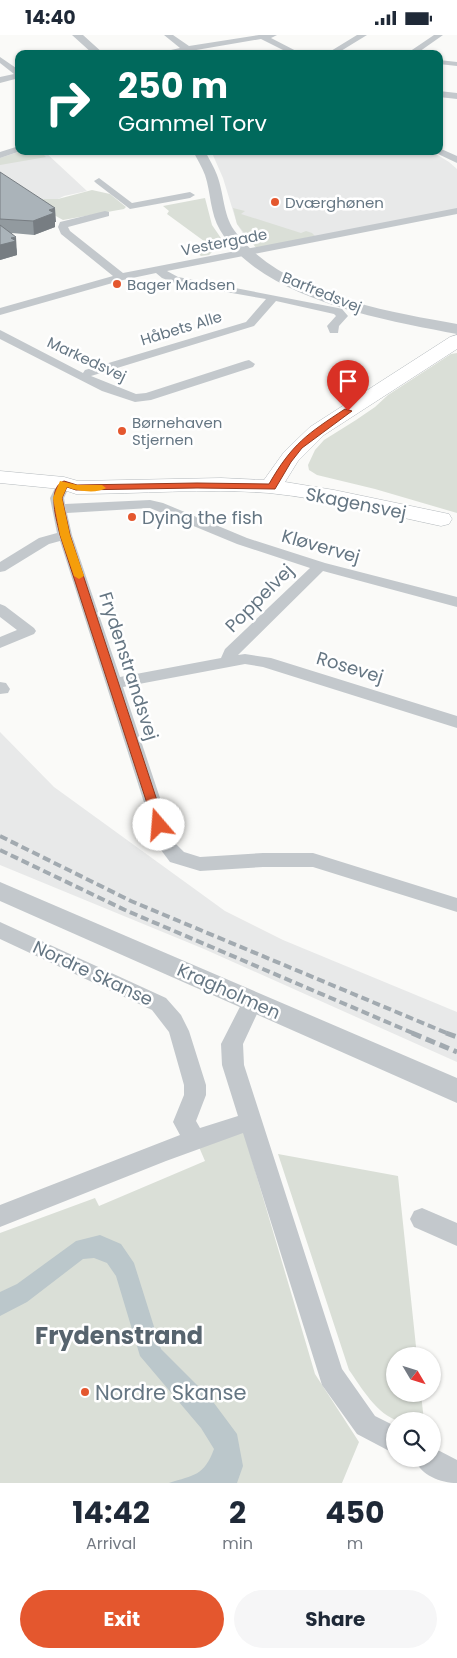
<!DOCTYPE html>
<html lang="en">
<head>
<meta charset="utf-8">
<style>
	body { margin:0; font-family:Poppins,sans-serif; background:#f6f6f7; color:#1f2937; height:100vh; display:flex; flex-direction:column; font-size:19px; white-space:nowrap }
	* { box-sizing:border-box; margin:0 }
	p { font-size:16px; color:#747a83 }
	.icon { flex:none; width:28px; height:28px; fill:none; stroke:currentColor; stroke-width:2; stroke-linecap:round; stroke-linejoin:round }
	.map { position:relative; height:1448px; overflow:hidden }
	.sheet { display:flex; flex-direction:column; background:#fff; flex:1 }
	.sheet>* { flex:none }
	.hud { position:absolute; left:15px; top:15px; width:428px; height:105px; border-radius:10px; box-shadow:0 1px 4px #0004; background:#00695c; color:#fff; overflow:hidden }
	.needle { width:32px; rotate:128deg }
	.buttons { position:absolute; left:386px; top:1312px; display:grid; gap:10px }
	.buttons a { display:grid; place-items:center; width:55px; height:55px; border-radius:50%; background:#fff; box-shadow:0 1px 4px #0004; font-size:25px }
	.pin { position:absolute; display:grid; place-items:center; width:42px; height:42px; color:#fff; margin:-51px -21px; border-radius:50% 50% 50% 0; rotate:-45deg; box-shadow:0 0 5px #0007 }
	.pin .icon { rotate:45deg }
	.me { position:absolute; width:55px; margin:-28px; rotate:342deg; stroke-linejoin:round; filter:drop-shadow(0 0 4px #0008) }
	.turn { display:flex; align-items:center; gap:18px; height:105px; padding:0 20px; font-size:22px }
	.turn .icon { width:65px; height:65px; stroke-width:2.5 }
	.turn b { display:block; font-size:35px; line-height:42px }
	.eta { display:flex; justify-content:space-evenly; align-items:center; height:85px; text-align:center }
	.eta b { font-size:30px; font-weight:700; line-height:35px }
	.cta { display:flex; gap:10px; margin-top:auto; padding:10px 20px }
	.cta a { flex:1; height:58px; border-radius:30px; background:#e4572e; color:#fff; font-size:20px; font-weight:700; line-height:58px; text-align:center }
	.cta a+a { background:#f6f6f7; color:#1f2937 }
	.status { display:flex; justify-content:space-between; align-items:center; height:35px; padding:0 25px; background:#fff; direction:ltr }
	.status svg { height:14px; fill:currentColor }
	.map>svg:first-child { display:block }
	.built { fill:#e8e9e9 }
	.green { fill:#dadfd7 }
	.water { fill:#bbc7cb }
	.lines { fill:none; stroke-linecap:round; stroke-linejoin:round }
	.primary-casing { stroke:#b5babe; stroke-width:1 }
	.minor { fill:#c3c8cc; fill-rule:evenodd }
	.tertiary { fill:#c3c8cc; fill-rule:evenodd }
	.primary { fill:#fff; fill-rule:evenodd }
	.rail-far1 { stroke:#a2aab0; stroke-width:4; stroke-dasharray:8 4; stroke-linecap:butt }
	.rail { stroke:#a2aab0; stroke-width:5; stroke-dasharray:10 5; stroke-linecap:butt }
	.wall { fill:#929a9f }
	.shaded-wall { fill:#777d82 }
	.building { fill:#aab3b9; stroke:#777d82 }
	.route { fill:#e4572e; stroke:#94391e }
	.slow { fill:#f59e0b }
	.poi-dot { fill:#e4572e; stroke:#fff; stroke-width:2 }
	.labels { text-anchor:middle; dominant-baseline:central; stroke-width:5; stroke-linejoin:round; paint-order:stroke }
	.far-poi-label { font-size:15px; fill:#657683; stroke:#fff; text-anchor:start }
	.far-street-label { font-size:15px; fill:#657683; stroke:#fff }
	.street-label { font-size:18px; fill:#657683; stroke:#fff }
	.poi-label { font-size:18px; fill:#657683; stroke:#fff; text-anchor:start }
	.near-poi-label { font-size:21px; fill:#657683; stroke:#fff; text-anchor:start }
	.near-quarter-label { font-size:24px; font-weight:bold; fill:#57646e; stroke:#fff }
</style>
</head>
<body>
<div class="status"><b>14:40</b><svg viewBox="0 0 49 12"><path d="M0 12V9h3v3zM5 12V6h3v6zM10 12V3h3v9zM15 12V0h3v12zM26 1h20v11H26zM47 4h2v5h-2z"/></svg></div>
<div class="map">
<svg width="457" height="1448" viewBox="0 0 457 1448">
	<rect width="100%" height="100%" fill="#fafaf8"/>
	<path class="built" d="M 22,116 L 44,116 L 87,156 L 64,161 L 58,164 L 40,164 L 0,141 L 0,123 Z
		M 226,116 L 431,116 L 449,127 L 457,134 L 457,174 L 319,202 L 244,200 L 237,189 L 223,143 L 212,118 Z
		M 0,697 L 54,752 L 225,876 L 283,905 L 457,977 L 457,1027 L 204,914 L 0,830 Z"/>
	<path class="green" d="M 22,116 L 40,116 L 46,122 L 0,130 L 0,123 Z
		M 92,155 L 110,159 L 126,172 L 124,174 L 63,185 L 54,180 L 40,164 L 58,164 Z
		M 205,163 L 212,190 L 223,206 L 209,220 L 201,221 L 197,218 L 204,214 L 204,212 L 208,209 L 167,179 L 169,176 L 163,171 Z
		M 233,173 L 245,176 L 241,179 L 301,198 L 306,196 L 312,198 L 315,201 L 257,214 L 237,189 Z
		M 457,318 L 457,478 L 375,454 L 317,440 L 309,435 L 308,430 L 315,415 L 324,405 L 356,385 L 375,372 L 388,360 L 451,319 Z
		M 237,1097 L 244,1098 L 315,1339 L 359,1407 L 342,1448 L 0,1448 L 0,1198 L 95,1163 L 99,1171 L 205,1126 L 199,1112 Z
		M 278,1119 L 398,1141 L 417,1321 L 395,1321 L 395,1359 L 421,1359 L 424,1386 C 416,1386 406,1388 399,1386 C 377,1380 361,1352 349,1335 Z"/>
	<path class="water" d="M 100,1200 L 121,1209 L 134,1228 L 161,1314 L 211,1364 L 237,1399 L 243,1431 L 237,1448 L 169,1448 C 194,1440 204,1441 214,1414 L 201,1393 L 140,1321 L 116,1241 L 107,1228 L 94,1223 L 83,1224 L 27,1267 L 0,1281 L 0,1257 L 17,1249 L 76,1206 Z"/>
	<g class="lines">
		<g class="primary-casing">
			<path id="primary" d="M 457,300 L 457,314 L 324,400 L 298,426 L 285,447 L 334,455 L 449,479 L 452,484 L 449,489 L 441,491 C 384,479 327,464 269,458 C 205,453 140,459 76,459 L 61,454 L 0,448 L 0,436 L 64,442 L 78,446 L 221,443 L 264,445 L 284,417 L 310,392 L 450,302 Z"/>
		</g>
		<path class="minor" d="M 164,0 L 173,0 L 189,11 L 259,0 L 277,0 L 271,3 L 302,19 L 291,19 L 261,4 L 173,19 L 153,19 L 180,13 Z
			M 357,0 L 367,0 L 336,19 L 326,19 Z
			M 434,0 L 443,0 L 416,19 L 406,19 Z
			M 0,22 L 19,35 L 19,43 L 0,48 L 0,42 L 14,39 L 0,28 Z
			M 439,25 L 457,27 L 457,31 L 439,29 Z
			M 439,56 L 457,58 L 457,64 L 439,62 Z
			M 19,111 L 19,116 L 21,116 L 0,123 L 0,117 Z
			M 439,113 L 457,121 L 457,128 L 436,118 L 435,116 L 439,116 Z
			M 99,143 L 132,168 L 190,157 L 195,160 L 190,163 L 130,174 L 96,148 L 94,146 Z
			M 457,173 L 457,179 L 167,236 L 178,242 L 338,273 L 342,274 L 348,281 L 339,291 L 338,298 L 330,298 L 327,291 L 336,281 L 334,279 L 276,266 L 254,291 L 91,341 L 136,359 L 146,358 L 245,326 L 249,325 L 255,329 L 253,332 L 151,365 L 135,367 L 102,356 L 0,304 L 0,295 L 4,297 L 83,338 L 85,335 L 246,287 L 266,264 L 175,248 L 162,243 L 156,238 L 123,245 L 0,280 L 0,273 L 113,241 L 61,199 L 58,192 L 60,187 L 105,176 L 109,177 L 109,181 L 68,192 L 70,196 L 123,238 Z
			M 64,444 L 71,448 L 64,463 L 65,469 L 150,465 L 163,468 L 247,503 L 325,528 L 457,562 L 457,572 L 323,536 L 238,620 L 245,619 L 271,623 L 457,681 L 457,693 L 263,632 L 245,629 L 123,652 L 175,808 L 184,817 L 200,822 L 263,818 L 313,818 L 457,863 L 457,877 L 313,832 L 263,832 L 200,836 L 170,827 L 158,811 L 60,506 L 49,509 L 5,536 L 0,537 L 0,527 L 39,503 L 57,498 L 50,463 L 59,445 ZM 150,473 L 237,509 L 310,533 L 225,614 L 221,623 L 120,642 L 72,500 L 67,478 Z
			M 0,569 L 5,571 L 34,593 L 36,596 L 34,599 L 0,613 L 0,602 L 17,595 L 0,582 Z
			M 0,647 L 6,648 L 10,654 L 8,658 L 0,659 Z
			M 0,887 L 166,963 L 181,980 L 189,996 L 206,1050 L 206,1060 L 196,1086 L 200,1093 L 238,1081 L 222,1030 L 221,1009 L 246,960 L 253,958 L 260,960 L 263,966 L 243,1009 L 244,1030 L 342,1334 L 375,1381 L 395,1391 L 395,1419 L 357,1399 L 322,1350 L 243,1098 L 166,1126 L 0,1192 L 0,1170 L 180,1100 L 173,1087 L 184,1060 L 184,1050 L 169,997 L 152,975 L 0,904 Z
			M 422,1173 L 457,1188 L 457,1211 L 414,1192 L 410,1184 L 414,1176 Z
			M 432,1412 L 457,1425 L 457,1448 C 441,1448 420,1440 415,1424 L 432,1424 Z"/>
		<path class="tertiary" d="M 72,0 L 83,0 L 104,19 L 93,19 Z
			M 193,116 L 205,116 C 209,124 214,132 217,140 C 224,158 223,179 234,195 C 280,259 384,276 457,289 L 457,299 C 384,285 260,264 220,195 C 210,178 211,158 205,140 C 202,132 197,124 193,116 Z
			M 0,847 L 457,1043 L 457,1068 L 0,866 Z"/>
		<use href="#primary" class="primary"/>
		<path class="rail-far1" d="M 0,801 L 131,866 L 449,999
			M 0,815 L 125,875 L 415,999"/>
		<path class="rail" d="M 412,998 L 457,1017
			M 446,998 L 457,1002"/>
	</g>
	<path class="wall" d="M 0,137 L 56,187 L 55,187 L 55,192 L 34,200 L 12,198 L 17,216 L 17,220 L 0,225 Z"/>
	<path class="shaded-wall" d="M 55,173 L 56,187 L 55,187 L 55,192 L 34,200 L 33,186 L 49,175 Z
		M 16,202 L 17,220 L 0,225 L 0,210 L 11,203 Z"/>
	<path class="building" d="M 0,137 L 55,173 L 49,175 L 54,178 L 33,186 L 0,184 Z
		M 0,190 L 16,202 L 11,203 L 16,206 L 0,210 Z"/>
	<path class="route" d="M 345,374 L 352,376 L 302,413 L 291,427 L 275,454 L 197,453 L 76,455 L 67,452 L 62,463 L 70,500 L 165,790 L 163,793 L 155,793 L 60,500 C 57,486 46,453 64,446 L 77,450 L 197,448 L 269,449 C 292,409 307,399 345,374 Z"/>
	<path class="slow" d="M 60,446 L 77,450 L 102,450 L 106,453 C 97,459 77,456 67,452 L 62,463 L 70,500 L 84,541 L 79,544 L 74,541 L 60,500 L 53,463 Z"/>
	<g class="poi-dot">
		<circle cx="275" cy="167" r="5"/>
		<circle cx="117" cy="249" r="5"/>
		<circle cx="122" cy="396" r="5"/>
		<circle cx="132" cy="482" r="5"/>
		<circle cx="85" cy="1357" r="5"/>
	</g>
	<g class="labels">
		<g class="far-poi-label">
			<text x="285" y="167">Dværghønen</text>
			<text x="127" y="249">Bager Madsen</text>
			<text x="132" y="387">Børnehaven<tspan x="132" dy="17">Stjernen</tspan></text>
		</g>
		<g class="far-street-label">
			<text transform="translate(224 207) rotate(-11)">Vestergade</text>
			<text transform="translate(322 257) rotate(22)">Barfredsvej</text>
			<text transform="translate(181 293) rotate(-17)">Håbets Alle</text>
			<text transform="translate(87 324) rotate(25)">Markedsvej</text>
		</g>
		<g class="street-label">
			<text transform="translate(356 468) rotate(11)">Skagensvej</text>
			<text transform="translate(321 511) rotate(16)">Kløvervej</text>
			<text transform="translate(259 563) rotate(-45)">Poppelvej</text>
			<text transform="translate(129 631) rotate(72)">Frydenstrandsvej</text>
			<text transform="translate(350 632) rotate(17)">Rosevej</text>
			<text transform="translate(93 938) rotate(25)">Nordre Skanse</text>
			<text transform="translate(229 956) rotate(24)">Kragholmen</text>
		</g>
		<g class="poi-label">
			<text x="142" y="482">Dying the fish</text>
		</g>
		<g class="near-poi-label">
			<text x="95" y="1357">Nordre Skanse</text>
		</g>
		<g class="near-quarter-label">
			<text x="119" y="1300">Frydenstrand</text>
		</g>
	</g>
</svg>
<div class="buttons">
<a><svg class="needle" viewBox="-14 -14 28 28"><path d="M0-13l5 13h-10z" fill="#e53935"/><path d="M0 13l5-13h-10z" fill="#747a83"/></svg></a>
<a><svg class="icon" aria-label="search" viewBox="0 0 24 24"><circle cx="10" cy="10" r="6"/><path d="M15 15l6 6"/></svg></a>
</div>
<div class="pin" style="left:348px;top:376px;background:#d93025"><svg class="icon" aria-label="arrive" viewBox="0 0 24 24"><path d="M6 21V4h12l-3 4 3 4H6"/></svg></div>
<svg class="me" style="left:159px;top:790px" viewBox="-20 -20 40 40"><circle r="19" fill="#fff"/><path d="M0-13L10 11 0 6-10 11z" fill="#e4572e"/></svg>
<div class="hud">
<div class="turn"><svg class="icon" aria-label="right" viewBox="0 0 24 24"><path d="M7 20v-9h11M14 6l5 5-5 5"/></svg><div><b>250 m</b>Gammel Torv</div></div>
</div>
</div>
<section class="sheet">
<div class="eta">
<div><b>14:42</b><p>Arrival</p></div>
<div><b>2</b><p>min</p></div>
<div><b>450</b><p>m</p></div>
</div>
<div class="cta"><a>Exit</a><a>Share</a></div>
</section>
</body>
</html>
